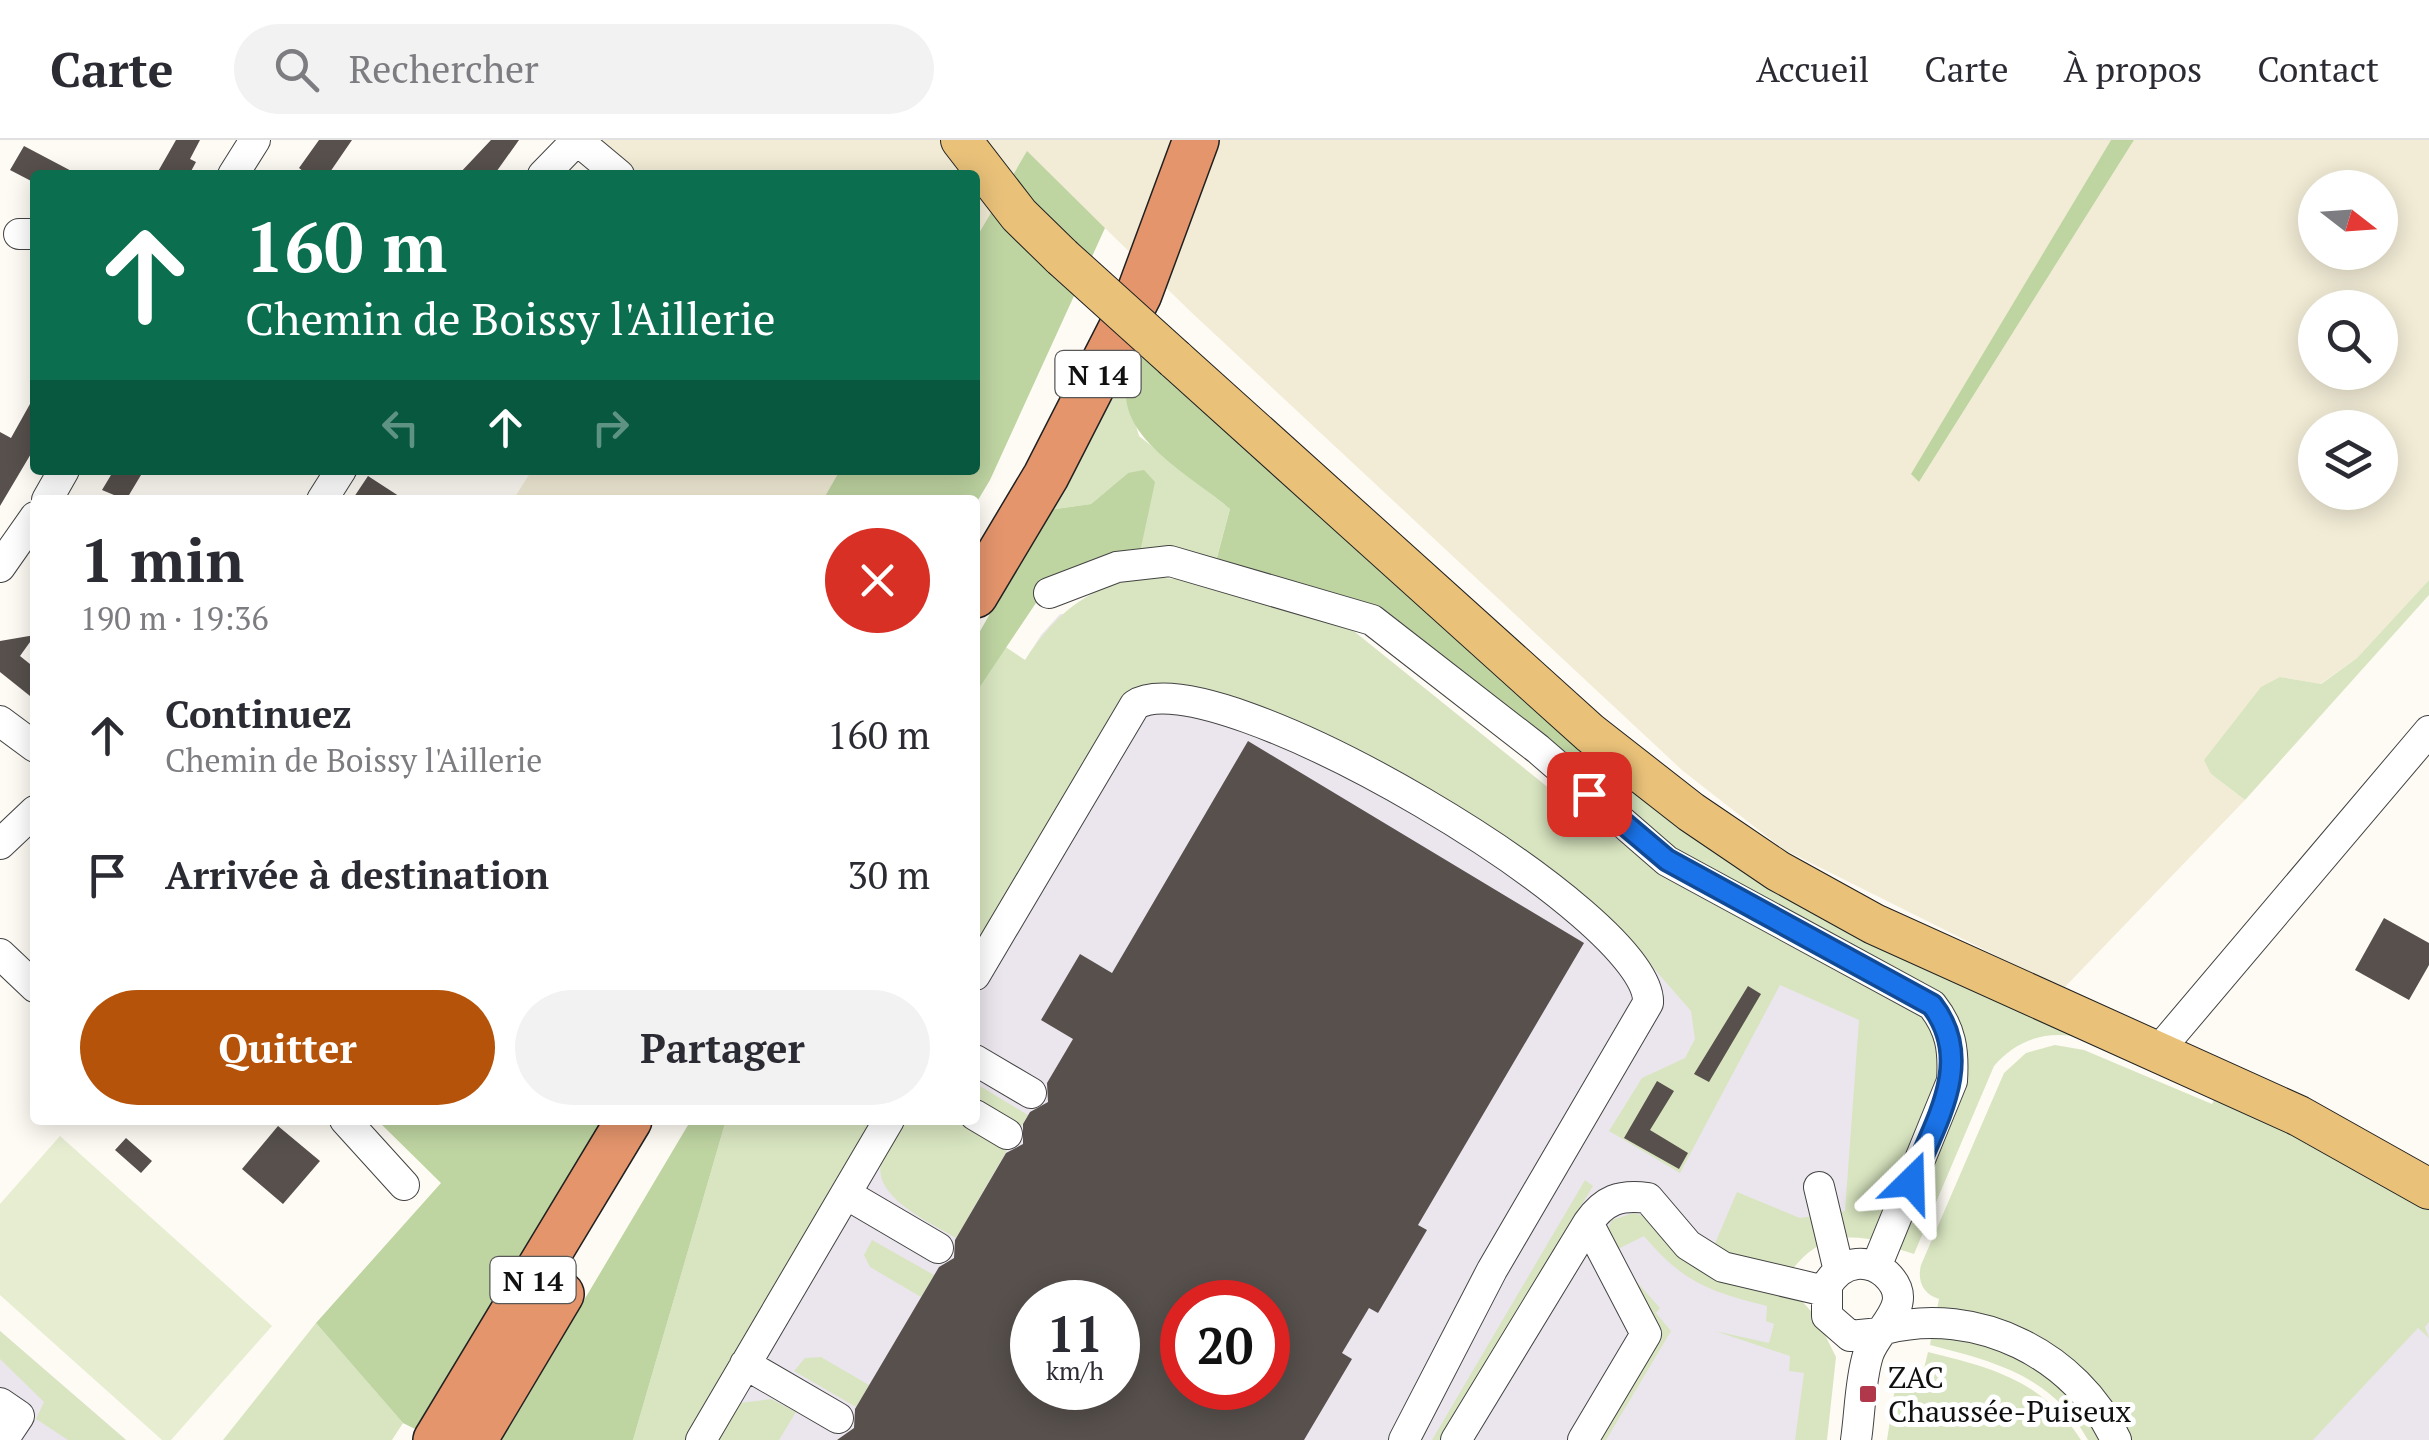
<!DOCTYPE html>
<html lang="fr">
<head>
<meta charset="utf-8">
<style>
	body { margin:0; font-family:"PT Serif",serif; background:#f2f2f3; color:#2b2b33; height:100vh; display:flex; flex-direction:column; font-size:38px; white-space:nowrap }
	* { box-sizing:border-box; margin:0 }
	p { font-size:32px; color:#7c7c81 }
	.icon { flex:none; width:55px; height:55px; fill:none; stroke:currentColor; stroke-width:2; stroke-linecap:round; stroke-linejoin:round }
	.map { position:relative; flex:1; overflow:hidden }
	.panel { position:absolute; left:30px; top:355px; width:950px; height:630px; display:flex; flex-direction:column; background:#fff; border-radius:10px; box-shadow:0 5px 25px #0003 }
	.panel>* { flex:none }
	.banner { position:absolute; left:30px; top:30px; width:950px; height:305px; border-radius:10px; box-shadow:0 5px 25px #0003; background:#0b6e4f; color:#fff; overflow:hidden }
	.needle { width:65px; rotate:107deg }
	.controls { position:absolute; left:2298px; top:30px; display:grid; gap:20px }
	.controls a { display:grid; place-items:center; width:100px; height:100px; border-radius:50%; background:#fff; box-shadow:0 5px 25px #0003; font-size:50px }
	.speed { position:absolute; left:1010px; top:1140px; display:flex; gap:20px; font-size:50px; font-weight:700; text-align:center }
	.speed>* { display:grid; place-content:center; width:130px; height:130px; border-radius:50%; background:#fff; box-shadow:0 5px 25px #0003; line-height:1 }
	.speed small { font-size:25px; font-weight:400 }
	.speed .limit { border:15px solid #d22; background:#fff; color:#111 }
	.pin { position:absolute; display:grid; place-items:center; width:85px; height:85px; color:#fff; margin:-42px; border-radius:20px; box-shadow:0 5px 15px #0006 }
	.me { position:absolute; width:110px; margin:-55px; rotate:22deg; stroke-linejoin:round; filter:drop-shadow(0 0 8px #0008) }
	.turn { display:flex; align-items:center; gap:35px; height:210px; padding:0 50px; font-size:45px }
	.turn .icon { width:130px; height:130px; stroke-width:2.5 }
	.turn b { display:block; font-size:70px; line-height:85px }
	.lanes { display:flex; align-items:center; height:95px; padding:0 50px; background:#0003; justify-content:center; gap:50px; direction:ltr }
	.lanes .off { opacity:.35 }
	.round { display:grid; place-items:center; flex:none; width:105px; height:105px; border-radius:52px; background:#f2f2f3 }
	.summary { display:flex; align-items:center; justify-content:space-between; height:170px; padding:0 50px }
	h1 { font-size:60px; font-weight:600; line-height:75px }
	.primary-button { display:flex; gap:20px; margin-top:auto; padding:20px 50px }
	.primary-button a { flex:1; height:115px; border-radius:60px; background:#b45309; color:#fff; font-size:40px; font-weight:600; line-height:115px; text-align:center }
	.primary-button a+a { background:#f2f2f3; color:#2b2b33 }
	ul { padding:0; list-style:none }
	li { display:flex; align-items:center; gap:30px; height:140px; padding:0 50px }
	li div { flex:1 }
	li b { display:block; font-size:38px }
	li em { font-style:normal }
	header { display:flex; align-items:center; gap:60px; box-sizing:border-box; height:140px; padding:0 50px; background:#fff; border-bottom:2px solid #e1e1e2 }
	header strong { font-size:48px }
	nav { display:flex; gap:55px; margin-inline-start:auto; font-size:35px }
	.search { width:700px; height:90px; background:#f2f2f3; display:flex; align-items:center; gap:25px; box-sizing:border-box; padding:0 35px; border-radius:55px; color:#7c7c81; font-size:38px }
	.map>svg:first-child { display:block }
	.industrial { fill:#ebe6ed; fill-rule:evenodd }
	.farmland { fill:#f2ecd6; fill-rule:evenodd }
	.green { fill:#d8e5c0 }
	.forest { fill:#bed4a1 }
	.pitch { fill:#e7edd1 }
	.building { fill:#57504d; fill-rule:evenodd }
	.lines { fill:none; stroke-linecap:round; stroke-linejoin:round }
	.minor-casing { stroke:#434343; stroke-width:32 }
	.major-casing { stroke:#212121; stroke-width:42 }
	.highway-casing { stroke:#212121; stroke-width:48 }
	.minor { stroke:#fff; stroke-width:30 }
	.major { stroke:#e9c179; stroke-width:40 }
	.highway { stroke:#e4956c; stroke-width:45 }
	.major-bridge-casing { stroke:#212121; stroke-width:42; stroke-linecap:butt }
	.major-bridge { stroke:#e9c179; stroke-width:40 }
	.route-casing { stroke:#114b97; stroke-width:25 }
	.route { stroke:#1a73e8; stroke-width:18 }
	.poi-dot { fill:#b1374a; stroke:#fff; stroke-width:4 }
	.labels { text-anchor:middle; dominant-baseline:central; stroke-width:10; stroke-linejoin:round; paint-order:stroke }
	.shield { fill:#fff; stroke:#585858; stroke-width:2.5 }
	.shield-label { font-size:28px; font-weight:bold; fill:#101010 }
	.poi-label { font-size:30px; fill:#101010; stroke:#fff; text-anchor:start }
</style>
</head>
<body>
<header>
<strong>Carte</strong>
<div class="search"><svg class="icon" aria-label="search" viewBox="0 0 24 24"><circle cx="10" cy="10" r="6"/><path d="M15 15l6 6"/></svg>Rechercher</div>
<nav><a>Accueil</a><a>Carte</a><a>À propos</a><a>Contact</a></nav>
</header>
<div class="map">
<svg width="2429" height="1300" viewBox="0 0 2429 1300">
	<rect width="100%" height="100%" fill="#fefbf4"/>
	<path class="industrial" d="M 1060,474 L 1351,489 L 1581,674 L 1637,713 L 1870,840 L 1853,1095 L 1809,1107 L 1792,1130 L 1783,1163 L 1822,1216 L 1810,1300 L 670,1300 L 739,1029 L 975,980 L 975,601 L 1041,495 ZM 1032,1162 L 1118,1162 L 1118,1248 L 1032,1248 ZM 1182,1162 L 1268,1162 L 1268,1248 L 1182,1248 Z
		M 2429,1163 L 2429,1300 L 2299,1300 Z
		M 0,1191 L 126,1300 L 0,1300 Z"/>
	<path class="farmland" d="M 598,0 L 2111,0 L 1912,334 L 1919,342 L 2134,0 L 2429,0 L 2429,440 L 2357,518 L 2320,544 L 2280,537 L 2211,634 L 2245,660 L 2063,849 L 1783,709 L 1683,631 L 1191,172 L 1027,12 L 975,100 L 975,35 L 632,35 ZM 2315,48 L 2380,48 L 2380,112 L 2315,112 ZM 2315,168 L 2380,168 L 2380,232 L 2315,232 ZM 2315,288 L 2380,288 L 2380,352 L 2315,352 Z
		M 532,330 L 840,330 L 823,360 L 513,360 Z"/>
	<path class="green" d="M 1132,203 L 1140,210 L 1126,251 L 1139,296 L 1230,369 L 1216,420 L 1139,417 L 1149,364 L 1128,333 L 1091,364 L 1049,370 Z
		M 1153,437 L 1187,440 L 1351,489 L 1581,674 L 1637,713 L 1915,858 L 1946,922 L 1879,1101 C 1841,1092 1815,1100 1792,1130 L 1713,1108 L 1737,1052 L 1800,1078 L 1845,1071 L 1859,880 L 1780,845 L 1680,1033 L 1609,991 L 1642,938 L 1685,918 L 1695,899 L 1691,871 L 1636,808 L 1574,751 L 1174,548 L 1146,547 L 1131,552 L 975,815 L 975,554 L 1004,506 L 1025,520 C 1057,471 1093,442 1153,437 Z
		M 2429,440 L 2429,455 L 2245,660 L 2211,634 L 2204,620 L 2261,547 L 2280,537 L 2321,544 L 2357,518 Z
		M 1610,624 L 2078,897 C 2045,890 2015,901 1994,926 L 1914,1114 L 1892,1107 L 1957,893 L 1674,714 L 1590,647 Z
		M 2055,905 L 2084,910 L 2212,964 L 2219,949 L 2429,1062 L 2429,1182 L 2425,1187 L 2429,1198 L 2418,1188 L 2313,1300 L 2129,1300 L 2007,1186 L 1937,1169 L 1939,1159 C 1923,1154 1917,1141 1921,1125 L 2004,933 L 2026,913 Z
		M 975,943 L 1028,975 L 1019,990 L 975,964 Z
		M 726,980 L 878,980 L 689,1300 L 633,1300 Z
		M 904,980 L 963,980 L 1009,1007 L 956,1098 C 932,1083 873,1058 881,1023 C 884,1009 897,993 904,980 Z
		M 1585,1040 L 1593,1046 L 1440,1300 L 1432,1300 Z
		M 1633,1073 L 1644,1076 L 1700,1130 L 1802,1161 L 1816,1177 L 1836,1217 L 1827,1300 L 1795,1300 L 1804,1233 L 1789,1231 L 1790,1216 L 1715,1191 L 1769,1203 L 1774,1184 L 1766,1181 L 1767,1166 C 1708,1151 1684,1143 1644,1096 L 1618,1109 L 1628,1132 L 1660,1168 L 1656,1173 L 1671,1191 L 1606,1300 L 1597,1300 L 1651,1208 L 1607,1090 L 1612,1080 Z
		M 872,1100 L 934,1135 L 921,1157 L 870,1127 L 864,1115 Z
		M 316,1183 L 403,1283 L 392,1300 L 223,1300 Z
		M 0,1191 L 126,1300 L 68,1300 L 36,1279 L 44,1262 L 0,1219 Z
		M 1932,1192 L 2013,1213 L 2061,1243 L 2104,1300 L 2088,1300 C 2052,1236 1996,1222 1930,1205 Z
		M 1928,1212 C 1993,1228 2043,1241 2081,1300 L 1887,1300 L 1895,1248 L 1919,1249 Z
		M 821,1217 L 869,1245 L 856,1267 L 794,1231 L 805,1218 Z
		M 771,1259 L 796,1272 L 779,1300 L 713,1300 L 740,1263 Z"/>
	<path class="forest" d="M 2111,0 L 2134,0 L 1919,342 L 1911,334 Z
		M 1027,11 L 1105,88 L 990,340 L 975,365 L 975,360 L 823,360 L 840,330 L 975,330 L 975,100 Z
		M 1140,210 L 1610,624 L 1590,647 L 1388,485 L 1216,421 L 1230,369 C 1196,339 1128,304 1126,256 C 1126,241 1135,224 1140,210 Z
		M 1144,330 L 1155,342 L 1139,417 L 1044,451 L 975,554 L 975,500 L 1049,370 L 1091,364 L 1128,333 Z
		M 377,980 L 602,980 L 415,1289 L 403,1283 L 316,1183 L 441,1043 Z
		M 691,980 L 726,980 L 633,1300 L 501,1300 Z"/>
	<path class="pitch" d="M 60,996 L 272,1186 L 171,1300 L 162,1300 L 0,1155 L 0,1064 Z"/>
	<path class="building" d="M 176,0 L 200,0 L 190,19 L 196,22 L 189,35 L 156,35 Z
		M 319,0 L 352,0 L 328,35 L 308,35 L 299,28 Z
		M 491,0 L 519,0 L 494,35 L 458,35 Z
		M 24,6 L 79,35 L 35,35 L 35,43 L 10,30 Z
		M 35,255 L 35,307 L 0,366 L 0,292 L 11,298 Z
		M 114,330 L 144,330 L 126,360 L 102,350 Z
		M 368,336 L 405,360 L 352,360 Z
		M 35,495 L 20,516 L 35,528 L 35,560 L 0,532 L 0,501 Z
		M 1248,601 L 1584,803 L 1418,1085 L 1427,1090 L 1378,1173 L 1369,1168 L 1342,1213 L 1352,1219 L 1304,1300 L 837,1300 L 854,1288 L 855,1269 L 939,1127 L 954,1118 L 955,1100 L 1006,1013 L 1023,1004 L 1023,984 L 1030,972 L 1048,962 L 1047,943 L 1073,899 L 1041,880 L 1080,814 L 1112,833 ZM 1032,1162 L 1118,1162 L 1118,1248 L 1032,1248 ZM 1182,1162 L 1268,1162 L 1268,1248 L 1182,1248 Z
		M 2384,778 L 2429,803 L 2429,825 L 2409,860 L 2355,830 Z
		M 1748,846 L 1761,854 L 1709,942 L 1694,934 Z
		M 1657,941 L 1674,951 L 1650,990 L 1688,1013 L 1679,1029 L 1624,998 Z
		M 278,986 L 320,1021 L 283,1064 L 242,1029 Z
		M 126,998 L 152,1021 L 141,1033 L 115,1010 Z"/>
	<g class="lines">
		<g class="minor-casing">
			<path id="minor" d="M 577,0 L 619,35
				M 233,35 L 255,0
				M 543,35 L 577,0
				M 19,94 L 35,94
				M 47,360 L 64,330
				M 322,360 L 341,330
				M 0,427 L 35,377
				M 1049,453 L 1117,427 L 1170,421 L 1372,480 L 1538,609 L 1667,721 L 1932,865 C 1951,889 1954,910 1952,941 L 1876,1127
				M 0,581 L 35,607
				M 0,704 L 35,671
				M 0,814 L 35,847
				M 975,835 L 1135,565 C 1211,514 1654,776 1648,863 L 1492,1130 L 1404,1300
				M 2158,911 L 2429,591
				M 975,920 L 1031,953
				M 975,975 L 1007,994
				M 345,980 L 404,1045
				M 1819,1047 L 1839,1131
				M 846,1054 L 938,1108
				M 1885,1189 C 1976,1165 2077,1215 2116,1300
				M 745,1224 L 838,1278
				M 0,1263 L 19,1276 L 3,1300
				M 701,1300 L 889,980
				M 1456,1300 L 1588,1083
				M 1583,1300 L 1646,1194 L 1588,1083 C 1604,1060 1620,1054 1648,1058 L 1688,1105 L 1723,1127 L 1825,1151
				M 1856,1300 C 1860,1273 1860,1241 1868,1215 C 1877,1187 1918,1164 1886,1134 C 1878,1127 1868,1123 1857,1124 C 1843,1125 1834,1134 1827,1145 L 1827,1176 L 1850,1196 L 1880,1193"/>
		</g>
		<g class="major-casing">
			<path id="major" d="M 961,0 L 1019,75 L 1062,117
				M 1175,219 L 1590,593 L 1691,672 L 1778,731 L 1874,784 L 2299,976 L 2429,1049"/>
		</g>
		<g class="highway-casing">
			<path id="highway" d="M 975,455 L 1046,336 L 1139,154 L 1196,0
				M 436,1300 L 629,980
				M 474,1300 L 561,1154"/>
		</g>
		<use href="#minor" class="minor"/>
		<use href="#major" class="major"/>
		<use href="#highway" class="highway"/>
		<g class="major-bridge-casing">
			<path id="major-bridge" d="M 1062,117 L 1175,219"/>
		</g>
		<use href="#major-bridge" class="major-bridge"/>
	</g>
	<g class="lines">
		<g class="route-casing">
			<path id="route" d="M 1589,654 L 1667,720 L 1932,865 C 1976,922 1934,984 1911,1042"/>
		</g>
		<use href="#route" class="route"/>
	</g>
	<rect class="poi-dot" x="1858" y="1244" width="20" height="20" rx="5"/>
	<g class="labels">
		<g class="shield">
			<rect x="1055.5" y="211" width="85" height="46" rx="8"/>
			<rect x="490.5" y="1117" width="85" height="46" rx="8"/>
		</g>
		<g class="shield-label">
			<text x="1098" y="234">N 14</text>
			<text x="533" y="1140">N 14</text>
		</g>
		<g class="poi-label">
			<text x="1888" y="1237">ZAC<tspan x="1888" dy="34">Chaussée-Puiseux</tspan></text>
		</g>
	</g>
</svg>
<div class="controls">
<a><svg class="needle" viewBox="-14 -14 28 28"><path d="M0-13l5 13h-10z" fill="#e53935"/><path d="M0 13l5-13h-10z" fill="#7c7c81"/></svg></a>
<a><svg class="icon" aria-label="search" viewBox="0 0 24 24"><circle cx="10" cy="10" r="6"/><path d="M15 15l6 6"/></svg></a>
<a><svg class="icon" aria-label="layers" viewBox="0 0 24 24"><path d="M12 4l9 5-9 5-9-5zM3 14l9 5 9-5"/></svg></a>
</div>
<div class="speed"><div>11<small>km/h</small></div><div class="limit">20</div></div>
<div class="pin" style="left:1589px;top:654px;background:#d93025"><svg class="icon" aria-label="arrive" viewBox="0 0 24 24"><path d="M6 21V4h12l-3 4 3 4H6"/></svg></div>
<svg class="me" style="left:1911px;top:1042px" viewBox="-20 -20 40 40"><path d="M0-17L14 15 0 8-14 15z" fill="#1a73e8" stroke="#fff" stroke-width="4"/></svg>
<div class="banner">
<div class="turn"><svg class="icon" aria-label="ahead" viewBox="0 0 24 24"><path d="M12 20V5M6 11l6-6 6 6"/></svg><div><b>160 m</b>Chemin de Boissy l'Aillerie</div></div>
<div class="lanes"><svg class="icon off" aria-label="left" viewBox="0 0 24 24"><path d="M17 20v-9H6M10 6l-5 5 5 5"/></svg><svg class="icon" aria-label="ahead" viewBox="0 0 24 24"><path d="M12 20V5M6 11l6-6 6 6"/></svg><svg class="icon off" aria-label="right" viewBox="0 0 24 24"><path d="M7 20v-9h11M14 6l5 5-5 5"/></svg></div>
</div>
<section class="panel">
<div class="summary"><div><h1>1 min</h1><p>190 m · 19:36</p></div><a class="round" style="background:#d93025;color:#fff"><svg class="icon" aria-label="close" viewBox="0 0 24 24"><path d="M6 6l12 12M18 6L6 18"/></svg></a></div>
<ul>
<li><svg class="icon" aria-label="ahead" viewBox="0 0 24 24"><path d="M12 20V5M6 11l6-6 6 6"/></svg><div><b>Continuez</b><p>Chemin de Boissy l'Aillerie</p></div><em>160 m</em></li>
<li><svg class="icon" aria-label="arrive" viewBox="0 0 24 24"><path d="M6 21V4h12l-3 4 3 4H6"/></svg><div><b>Arrivée à destination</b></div><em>30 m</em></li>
</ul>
<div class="primary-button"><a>Quitter</a><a>Partager</a></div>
</section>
</div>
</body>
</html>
